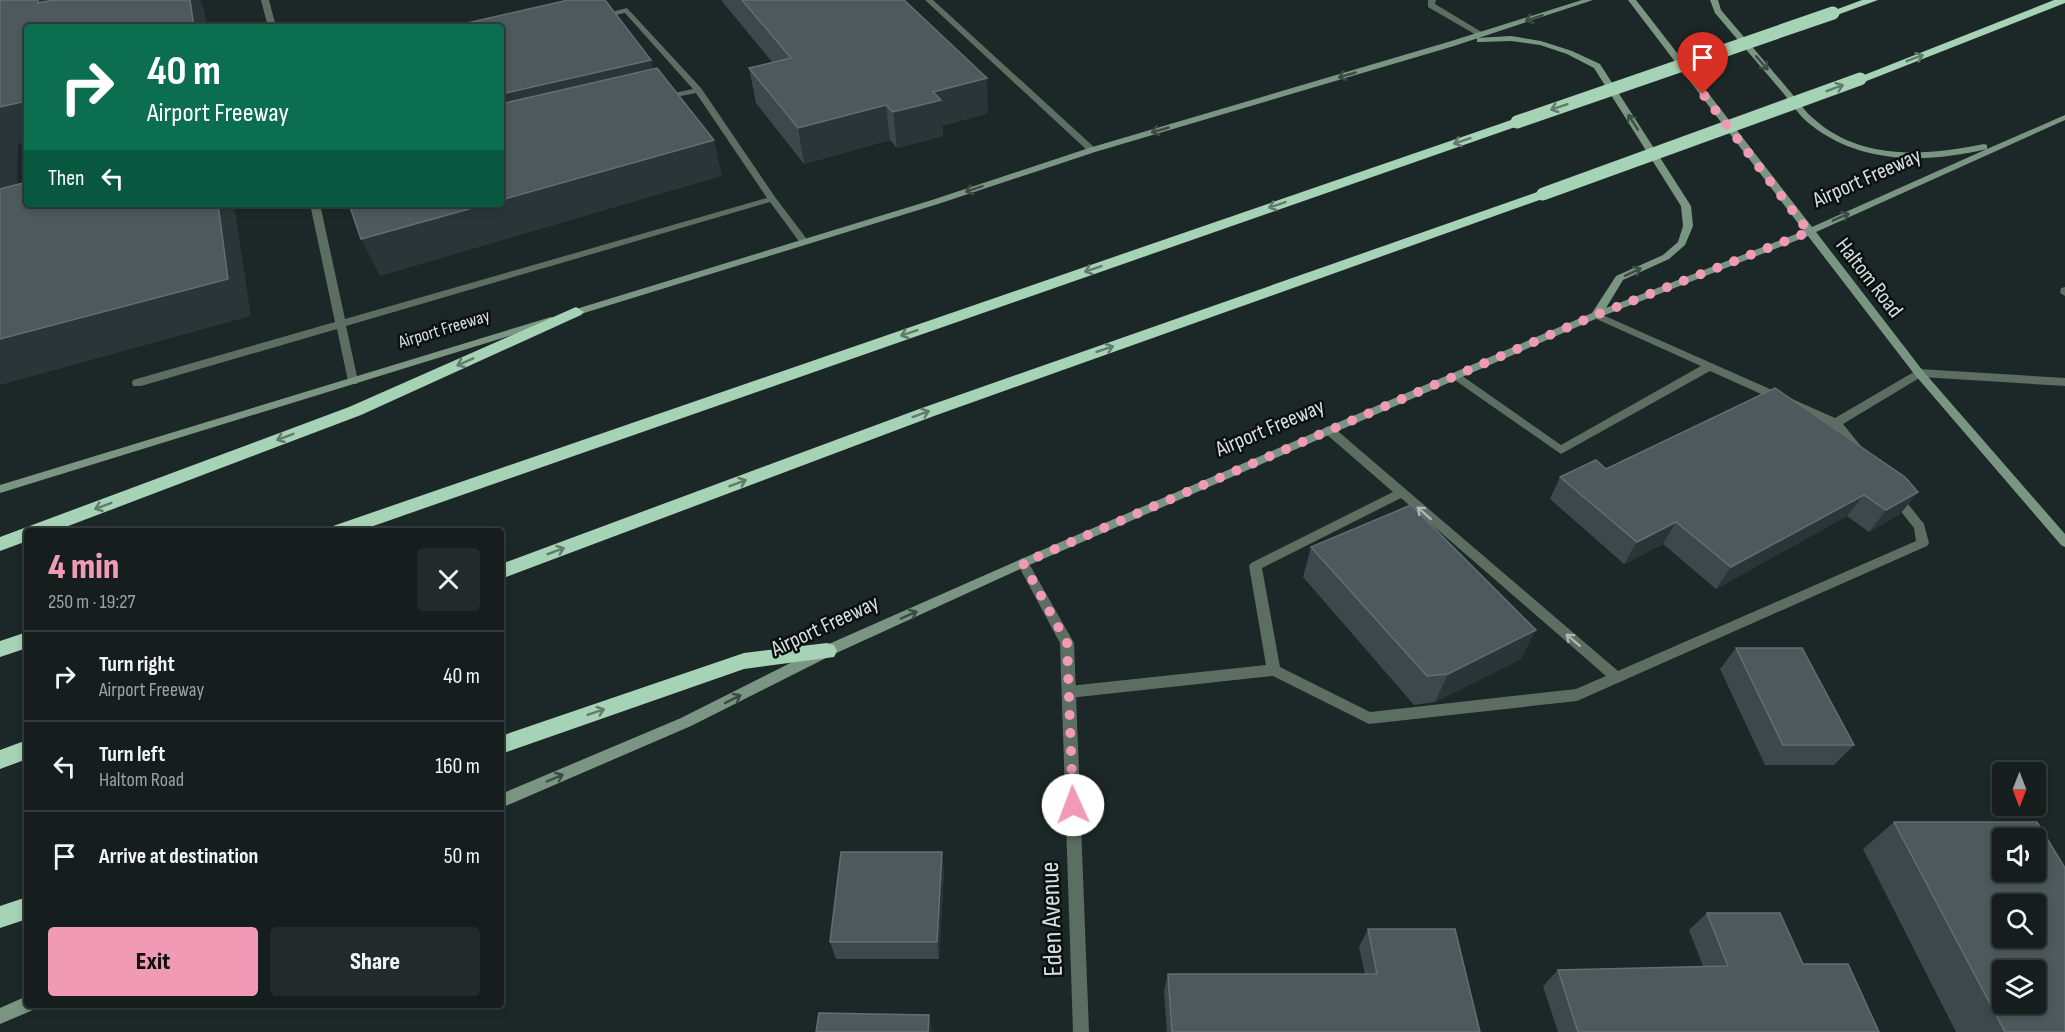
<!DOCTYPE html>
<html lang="en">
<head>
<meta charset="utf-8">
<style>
	body { margin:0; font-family:"Sofia Sans Condensed",sans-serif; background:#222b2a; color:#f1f3f6; height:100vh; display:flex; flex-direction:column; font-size:22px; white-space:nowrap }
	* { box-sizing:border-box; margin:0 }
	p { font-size:20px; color:#9da2a4 }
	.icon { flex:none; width:33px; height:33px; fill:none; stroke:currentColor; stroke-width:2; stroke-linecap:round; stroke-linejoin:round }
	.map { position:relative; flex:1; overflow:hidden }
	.details { position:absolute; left:24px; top:528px; width:480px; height:480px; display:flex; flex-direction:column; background:#151e1d; border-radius:6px; box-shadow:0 3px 9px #0003,0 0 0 2px #343c3b }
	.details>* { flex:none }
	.banner { position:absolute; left:24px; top:24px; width:480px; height:183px; border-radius:6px; box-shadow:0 3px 9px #0003,0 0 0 2px #343c3b; background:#0b6e4f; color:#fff; overflow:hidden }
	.needle { width:39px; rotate:180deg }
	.fabs { position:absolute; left:1992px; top:762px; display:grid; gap:12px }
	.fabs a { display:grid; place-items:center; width:54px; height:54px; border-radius:6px; background:#151e1d; box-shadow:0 3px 9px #0003,0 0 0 2px #343c3b; font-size:30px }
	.pin { position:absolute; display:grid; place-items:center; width:51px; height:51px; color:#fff; margin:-62px -26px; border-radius:50% 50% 50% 0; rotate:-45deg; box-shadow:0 0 6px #0007 }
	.pin .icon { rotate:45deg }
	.me { position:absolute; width:66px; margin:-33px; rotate:358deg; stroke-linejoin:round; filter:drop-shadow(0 0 4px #0008) }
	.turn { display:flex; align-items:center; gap:21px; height:126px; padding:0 24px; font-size:27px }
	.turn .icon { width:78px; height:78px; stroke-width:2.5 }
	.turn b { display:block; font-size:42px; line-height:51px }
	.then { display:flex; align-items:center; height:57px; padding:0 24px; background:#0003; gap:12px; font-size:22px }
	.round { display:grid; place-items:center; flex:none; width:63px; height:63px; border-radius:6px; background:#222b2a }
	.summary { display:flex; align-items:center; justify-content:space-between; height:102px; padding:0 24px }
	h1 { font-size:36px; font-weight:800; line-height:45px; color:#f09ab5 }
	.cta { display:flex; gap:12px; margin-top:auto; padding:12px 24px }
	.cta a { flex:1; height:69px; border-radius:6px; background:#f09ab5; color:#111; font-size:24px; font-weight:800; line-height:69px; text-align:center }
	.cta a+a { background:#222b2a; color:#f1f3f6 }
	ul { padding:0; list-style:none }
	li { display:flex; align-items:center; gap:18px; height:90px; padding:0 24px; border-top:2px solid #343c3b }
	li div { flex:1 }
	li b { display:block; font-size:22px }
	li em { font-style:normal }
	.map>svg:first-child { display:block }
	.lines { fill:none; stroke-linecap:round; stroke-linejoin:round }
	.lane { fill:#5c6d61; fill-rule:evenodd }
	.street { fill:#5c6d61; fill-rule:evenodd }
	.secondary { fill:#7a9683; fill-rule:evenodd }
	.highway { fill:#a6d2b5; fill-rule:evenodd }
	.highway-bridge { stroke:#a6d2b5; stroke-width:13 }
	.wall { fill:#3d484c }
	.shaded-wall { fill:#293537 }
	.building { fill:#4d595c; stroke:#636e70; stroke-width:1.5; fill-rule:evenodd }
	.oneway { stroke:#3c4c43 }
	.oneway2 { stroke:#607b6a }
	.oneway3 { stroke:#adb8b3 }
	.route { stroke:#f09ab5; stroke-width:10; stroke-dasharray:0 18 }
	.labels { text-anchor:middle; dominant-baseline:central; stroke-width:5; stroke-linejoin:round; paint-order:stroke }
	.far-street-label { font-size:18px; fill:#d8e0df; stroke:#0a100f }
	.street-label { font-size:22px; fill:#d8e0df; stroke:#0a100f }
	.near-street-label { font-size:27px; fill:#d8e0df; stroke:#0a100f }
</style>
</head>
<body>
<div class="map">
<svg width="2065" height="1032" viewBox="0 0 2065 1032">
	<rect width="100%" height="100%" fill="#1c2827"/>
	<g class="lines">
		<path class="lane" d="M 261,0 L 269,0 L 276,27 L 268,27 Z
			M 925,0 L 933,0 L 1095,148 L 1095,152 L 1089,152 Z
			M 1428,0 L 1436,0 L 1435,4 L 1485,34 L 1478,36 L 1428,7 Z
			M 627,8 L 701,88 L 775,197 L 809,242 L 807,244 L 801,244 L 770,202 L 346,326 L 358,381 L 357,384 L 349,384 L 348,381 L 337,329 L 141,386 L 133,386 L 132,383 L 133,380 L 335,322 L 310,204 L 320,204 L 345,319 L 767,198 L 696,93 L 661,100 L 661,96 L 693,89 L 625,13 L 601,18 L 597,16 Z
			M 2065,287 L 2065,296 L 2060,293 L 2061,288 Z
			M 1596,312 L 1835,418 L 1919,369 L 2065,378 L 2065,386 L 1921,377 L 1843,424 L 1864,450 L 1858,454 L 1854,453 L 1832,426 L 1710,371 L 1561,454 L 1449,376 L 1450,373 L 1458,373 L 1561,445 L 1701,366 L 1592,317 L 1592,313 Z
			M 1329,426 L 1333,427 L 1618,671 L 1916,541 L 1914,528 L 1892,500 L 1890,497 L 1892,494 L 1900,494 L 1924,524 L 1929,543 L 1927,546 L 1577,701 L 1369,724 L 1273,676 L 1069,698 L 1064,696 L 1062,692 L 1064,688 L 1069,686 L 1266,665 L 1249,566 L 1251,563 L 1393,492 L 1325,433 L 1323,430 L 1325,427 ZM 1401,498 L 1606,676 L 1576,689 L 1370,712 L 1280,667 L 1262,568 Z"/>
		<path class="street" d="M 1023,558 L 1027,560 L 1074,643 L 1089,1032 L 1073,1032 L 1060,643 L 1017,563 L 1019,560 Z"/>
		<path class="secondary" d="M 1582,0 L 1593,0 L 1454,46 L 1095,152 L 938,204 L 571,317 L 567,318 L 562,315 L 563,313 L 932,200 L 1089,148 L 1448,42 Z
			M 1628,0 L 1636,0 L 1812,227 L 1987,149 C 1927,163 1862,165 1811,125 C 1800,117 1792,104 1784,94 C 1761,67 1738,40 1715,13 L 1710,0 L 1718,0 L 1721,10 C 1743,36 1765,62 1787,88 C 1796,98 1803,110 1814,119 C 1861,161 1926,156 1984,144 L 1987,145 L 1987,149 L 2065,115 L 2065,120 L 1816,232 L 1923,371 L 2065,534 L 2065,547 L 2061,545 L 1915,375 L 1808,236 L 1600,317 L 1027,566 L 832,655 L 691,726 L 501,808 L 501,794 L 681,718 L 822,647 L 1019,560 L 1592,313 L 1616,276 L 1663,255 L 1678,242 L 1683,226 L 1681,206 L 1594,68 L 1567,54 L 1540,45 L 1511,41 L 1480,42 L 1477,42 L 1477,38 L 1511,36 L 1541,41 L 1572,51 L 1600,64 L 1691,206 L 1693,226 L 1685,245 L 1669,259 L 1623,280 L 1606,308 L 1804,231 Z
			M 551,317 L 555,318 L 555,322 L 0,493 L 0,485 Z
			M 27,996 L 27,1005 L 35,1005 L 33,1010 L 0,1024 L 0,1008 Z"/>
		<path class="highway" d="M 1862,0 L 1878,0 L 1837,15 L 1827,13 Z
			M 2054,0 L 2065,0 L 2065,3 L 1864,82 L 1854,79 Z
			M 1517,118 L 1521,119 L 1521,125 L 359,531 L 330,531 L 333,526 Z
			M 1543,190 L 1548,191 L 1548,197 L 934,416 L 501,579 L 501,564 L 922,408 Z
			M 576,307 L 584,312 L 581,315 L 361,415 L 55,531 L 27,531 L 27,541 L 0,551 L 0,537 L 349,407 Z
			M 27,632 L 27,648 L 0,657 L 0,641 Z
			M 827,643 L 834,645 L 837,651 L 834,657 L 744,669 L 501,754 L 501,736 L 744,653 Z
			M 27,740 L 27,759 L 0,769 L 0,750 Z
			M 27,897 L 27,919 L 0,928 L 0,906 Z"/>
		<path class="highway-bridge" d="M 1517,122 L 1833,13
			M 1543,194 L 1860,79"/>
	</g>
	<path class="wall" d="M 721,0 L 904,0 L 988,113 L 942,126 L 943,136 L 897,148 L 890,140 L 804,164 L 756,103 L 749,68 L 772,62 Z
		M 1606,469 L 1918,492 L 1900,514 L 1869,532 L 1847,516 L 1716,589 L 1663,544 L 1624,564 L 1550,499 L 1560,477 Z
		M 1311,547 L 1521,659 L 1435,702 L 1414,705 L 1303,577 Z
		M 1736,648 L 1854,745 L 1834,765 L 1765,765 L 1720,669 Z
		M 1894,822 L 2065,1032 L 1956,1032 L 1863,849 Z
		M 944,870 L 939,959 L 836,959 L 830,942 Z
		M 1707,913 L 1803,964 L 1879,1032 L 1558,1032 L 1543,986 L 1558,970 L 1703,966 L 1689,930 Z
		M 1368,929 L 1480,1032 L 1167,1032 L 1164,991 L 1168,974 L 1365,974 L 1359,947 Z"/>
	<path class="shaded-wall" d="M 38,0 L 59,0 L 38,3 Z
		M 190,0 L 200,0 L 204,9 L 207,27 L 194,27 Z
		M 651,60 L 660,95 L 501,133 L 501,94 Z
		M 987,78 L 988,113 L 942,126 L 943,136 L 897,148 L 893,112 L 933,92 Z
		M 27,101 L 27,142 L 18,144 L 16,228 L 0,207 L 0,107 Z
		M 886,105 L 890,140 L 804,164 L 798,128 Z
		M 714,140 L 722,176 L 380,276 L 361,239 L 487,204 L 501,204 L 501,200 Z
		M 218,204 L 234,204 L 251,316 L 0,385 L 0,339 Z
		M 1918,492 L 1900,514 L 1869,532 L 1886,510 Z
		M 1864,495 L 1847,516 L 1716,589 L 1731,567 Z
		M 1676,522 L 1663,544 L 1624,564 L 1637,542 Z
		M 1536,630 L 1521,659 L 1435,702 L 1448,674 Z
		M 942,852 L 944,870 L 939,959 L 937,942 Z
		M 929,1015 L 932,1032 L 928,1032 Z"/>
	<path class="building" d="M 0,0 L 38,0 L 38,3 L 54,0 L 190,0 L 194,27 L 27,27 L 27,101 L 0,107 Z
		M 568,0 L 605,0 L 651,60 L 501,94 L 501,27 L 450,27 Z
		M 742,0 L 904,0 L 987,78 L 933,92 L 941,100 L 893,112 L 886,105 L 798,128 L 749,68 L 791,58 Z
		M 657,68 L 714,140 L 501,200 L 501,104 Z
		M 27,182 L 27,204 L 218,204 L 228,279 L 0,339 L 0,189 Z
		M 349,204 L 487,204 L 361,239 Z
		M 1775,388 L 1905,477 L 1918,492 L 1886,510 L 1864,495 L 1731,567 L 1676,522 L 1637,542 L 1560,477 L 1596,460 L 1606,469 Z
		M 1411,505 L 1536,630 L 1448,674 L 1427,676 L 1311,547 Z
		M 1736,648 L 1802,648 L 1854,745 L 1783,745 Z
		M 1894,822 L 2037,822 L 2065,868 L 2065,1032 L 2005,1032 ZM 2002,838 L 2036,838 L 2036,872 L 2002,872 ZM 2002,904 L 2036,904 L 2036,938 L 2002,938 ZM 2002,970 L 2036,970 L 2036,1004 L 2002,1004 Z
		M 841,852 L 942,852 L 937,942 L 830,942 Z
		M 1707,913 L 1780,913 L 1803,964 L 1848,964 L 1879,1032 L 1578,1032 L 1558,970 L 1728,966 Z
		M 1368,929 L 1455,929 L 1480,1032 L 1172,1032 L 1168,974 L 1377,974 Z
		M 819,1013 L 929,1015 L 928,1032 L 816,1032 Z"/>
	<defs><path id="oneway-shaft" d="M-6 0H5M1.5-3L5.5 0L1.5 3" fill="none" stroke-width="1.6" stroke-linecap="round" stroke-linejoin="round" transform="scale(1.5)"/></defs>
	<g class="oneway">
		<use href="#oneway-shaft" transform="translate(1534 18) rotate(162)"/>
		<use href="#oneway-shaft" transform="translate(1762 63) rotate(49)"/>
		<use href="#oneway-shaft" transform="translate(1347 75) rotate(164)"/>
		<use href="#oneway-shaft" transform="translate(1633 122) rotate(-123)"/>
		<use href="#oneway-shaft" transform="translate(1160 130) rotate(164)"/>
		<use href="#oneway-shaft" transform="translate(974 189) rotate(162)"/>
		<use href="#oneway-shaft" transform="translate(1841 217) rotate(-24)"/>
		<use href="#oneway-shaft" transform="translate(1633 272) rotate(-25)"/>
		<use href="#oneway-shaft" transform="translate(909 615) rotate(-24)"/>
		<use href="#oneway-shaft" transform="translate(733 699) rotate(-27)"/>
		<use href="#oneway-shaft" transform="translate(555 778) rotate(-23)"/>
	</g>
	<g class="oneway2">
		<use href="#oneway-shaft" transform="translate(1915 58) rotate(-21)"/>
		<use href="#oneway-shaft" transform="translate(1835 88) rotate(-20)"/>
		<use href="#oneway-shaft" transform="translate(1559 107) rotate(161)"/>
		<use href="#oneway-shaft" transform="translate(1462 141) rotate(161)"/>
		<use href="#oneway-shaft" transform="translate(1277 205) rotate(161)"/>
		<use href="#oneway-shaft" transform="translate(1093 269) rotate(161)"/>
		<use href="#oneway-shaft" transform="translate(909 333) rotate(161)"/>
		<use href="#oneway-shaft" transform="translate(1105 349) rotate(-19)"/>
		<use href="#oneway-shaft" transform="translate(465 362) rotate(156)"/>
		<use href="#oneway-shaft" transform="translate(921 414) rotate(-20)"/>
		<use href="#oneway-shaft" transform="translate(285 437) rotate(159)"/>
		<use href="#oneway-shaft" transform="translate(738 483) rotate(-21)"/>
		<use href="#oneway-shaft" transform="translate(103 506) rotate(159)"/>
		<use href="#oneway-shaft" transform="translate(556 551) rotate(-21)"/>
		<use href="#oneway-shaft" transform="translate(596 712) rotate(-19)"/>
	</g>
	<g class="oneway3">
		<use href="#oneway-shaft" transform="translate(1424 513) rotate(-139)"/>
		<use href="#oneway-shaft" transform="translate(1573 640) rotate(-139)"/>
	</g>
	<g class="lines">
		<path class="route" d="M 1073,805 L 1067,643 L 1023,563 L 1596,315 L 1809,232 L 1703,94"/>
	</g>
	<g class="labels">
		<g class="far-street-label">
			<text transform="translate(444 329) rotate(-17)">Airport Freeway</text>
		</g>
		<g class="street-label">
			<text transform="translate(1867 178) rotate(-24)">Airport Freeway</text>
			<text transform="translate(1869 278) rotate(52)">Haltom Road</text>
			<text transform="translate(1270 428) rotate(-23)">Airport Freeway</text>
			<text transform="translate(825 626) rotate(-25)">Airport Freeway</text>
		</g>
		<g class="near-street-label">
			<text transform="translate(1052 919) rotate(-92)">Eden Avenue</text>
		</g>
	</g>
</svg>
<div class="fabs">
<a><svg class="needle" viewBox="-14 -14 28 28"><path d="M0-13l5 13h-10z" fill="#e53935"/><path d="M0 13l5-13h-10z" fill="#9da2a4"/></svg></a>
<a><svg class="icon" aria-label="sound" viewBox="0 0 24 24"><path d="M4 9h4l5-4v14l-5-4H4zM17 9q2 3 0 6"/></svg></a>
<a><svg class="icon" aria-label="search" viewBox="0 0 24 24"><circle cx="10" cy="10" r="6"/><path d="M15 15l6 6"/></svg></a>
<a><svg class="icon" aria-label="layers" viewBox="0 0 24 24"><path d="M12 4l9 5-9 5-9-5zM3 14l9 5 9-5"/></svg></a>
</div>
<div class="pin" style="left:1703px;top:94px;background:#d93025"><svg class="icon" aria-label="arrive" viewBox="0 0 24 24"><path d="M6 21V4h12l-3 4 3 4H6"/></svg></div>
<svg class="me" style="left:1073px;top:805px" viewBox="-20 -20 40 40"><circle r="19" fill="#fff"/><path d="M0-13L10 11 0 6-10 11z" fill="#f09ab5"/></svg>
<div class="banner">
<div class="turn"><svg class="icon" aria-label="right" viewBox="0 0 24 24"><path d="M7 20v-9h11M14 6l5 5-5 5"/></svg><div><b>40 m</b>Airport Freeway</div></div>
<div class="then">Then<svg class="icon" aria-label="left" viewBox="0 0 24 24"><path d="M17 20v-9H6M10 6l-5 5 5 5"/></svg></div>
</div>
<section class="details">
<div class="summary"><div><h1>4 min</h1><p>250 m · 19:27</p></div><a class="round"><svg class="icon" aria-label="close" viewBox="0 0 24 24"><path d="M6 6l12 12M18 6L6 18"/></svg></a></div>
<ul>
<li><svg class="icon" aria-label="right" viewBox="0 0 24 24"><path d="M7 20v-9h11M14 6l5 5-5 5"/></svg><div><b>Turn right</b><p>Airport Freeway</p></div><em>40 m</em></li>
<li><svg class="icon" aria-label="left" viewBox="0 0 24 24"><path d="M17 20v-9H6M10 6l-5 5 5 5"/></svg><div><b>Turn left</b><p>Haltom Road</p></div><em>160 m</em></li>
<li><svg class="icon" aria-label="arrive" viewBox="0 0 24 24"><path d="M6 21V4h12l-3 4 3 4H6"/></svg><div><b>Arrive at destination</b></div><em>50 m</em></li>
</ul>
<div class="cta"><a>Exit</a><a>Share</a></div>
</section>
</div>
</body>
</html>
